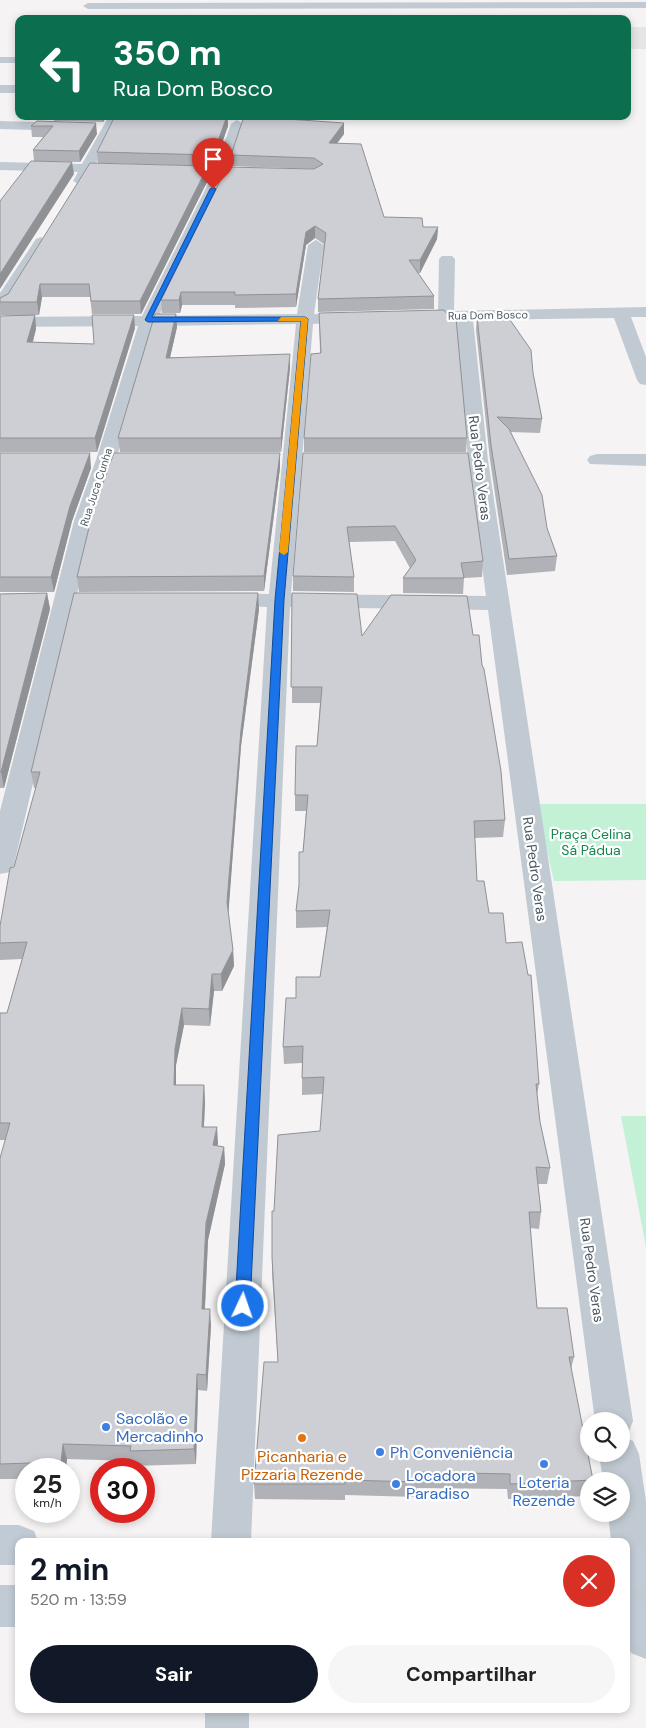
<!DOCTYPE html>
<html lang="pt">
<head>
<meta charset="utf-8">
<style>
	body { margin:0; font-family:"DM Sans",sans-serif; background:#f6f6f6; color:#222; height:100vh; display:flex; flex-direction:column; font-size:19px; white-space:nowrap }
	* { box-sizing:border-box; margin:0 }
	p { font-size:16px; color:#767676 }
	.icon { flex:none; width:28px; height:28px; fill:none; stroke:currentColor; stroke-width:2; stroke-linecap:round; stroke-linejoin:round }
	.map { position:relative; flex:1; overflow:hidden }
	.panel { position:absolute; left:15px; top:1538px; width:615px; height:175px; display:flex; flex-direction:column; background:#fff; border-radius:10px; box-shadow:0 2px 8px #0003 }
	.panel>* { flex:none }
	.guide { position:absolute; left:15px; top:15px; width:616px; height:105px; border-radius:10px; box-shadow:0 2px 8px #0003; background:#0b6e4f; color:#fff; overflow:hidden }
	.fabs { position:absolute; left:580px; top:1412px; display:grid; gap:10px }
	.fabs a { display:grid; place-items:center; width:50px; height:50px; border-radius:50%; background:#fff; box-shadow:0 2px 8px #0003; font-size:25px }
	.speed { position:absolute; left:15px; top:1458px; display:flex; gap:10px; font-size:25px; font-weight:700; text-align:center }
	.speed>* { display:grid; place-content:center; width:65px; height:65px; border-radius:50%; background:#fff; box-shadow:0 2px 8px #0003; line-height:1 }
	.speed small { font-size:12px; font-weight:400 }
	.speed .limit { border:8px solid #d22; background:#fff; color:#111 }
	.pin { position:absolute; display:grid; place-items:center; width:42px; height:42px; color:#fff; margin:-51px -21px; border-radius:50% 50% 50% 0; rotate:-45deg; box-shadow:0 0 5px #0007 }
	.pin .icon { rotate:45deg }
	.me { position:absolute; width:55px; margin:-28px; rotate:3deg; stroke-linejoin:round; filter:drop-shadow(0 0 4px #0008) }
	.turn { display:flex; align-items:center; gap:18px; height:105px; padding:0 15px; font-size:22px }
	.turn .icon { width:65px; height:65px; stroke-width:2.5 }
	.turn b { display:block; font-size:35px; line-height:42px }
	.round { display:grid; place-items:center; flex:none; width:52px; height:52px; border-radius:26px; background:#f6f6f6 }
	.summary { display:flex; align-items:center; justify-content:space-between; height:85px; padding:0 15px }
	h1 { font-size:30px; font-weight:700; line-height:38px; color:#111827 }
	.cta { display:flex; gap:10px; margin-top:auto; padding:10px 15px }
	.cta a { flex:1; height:58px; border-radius:30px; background:#111827; color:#fff; font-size:20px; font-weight:700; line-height:58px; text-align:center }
	.cta a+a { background:#f6f6f6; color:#222 }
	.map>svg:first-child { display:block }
	.education { fill:#e6e4e5 }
	.green { fill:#c3f1d5 }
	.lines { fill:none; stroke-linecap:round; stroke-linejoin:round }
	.street { fill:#c1cad2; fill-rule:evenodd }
	.secondary { fill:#c1cbd6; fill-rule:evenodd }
	.wall { fill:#b0b2b7 }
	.shaded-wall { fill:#909195 }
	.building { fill:#cdcfd5; stroke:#909195 }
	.route { fill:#1a73e8; stroke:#114b97 }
	.slow { fill:#f59e0b }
	.shop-dot { fill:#3f7fe0; stroke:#fff; stroke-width:2 }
	.food-dot { fill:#e8710a; stroke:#fff; stroke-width:2 }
	.labels { text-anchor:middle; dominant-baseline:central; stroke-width:4.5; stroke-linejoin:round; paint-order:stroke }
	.far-street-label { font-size:11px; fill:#4a5661; stroke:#fff }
	.street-label { font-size:14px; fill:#4a5661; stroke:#fff }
	.park-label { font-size:14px; fill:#17864f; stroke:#fff }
	.near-shop-label { font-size:16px; fill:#366cbe; stroke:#fff; text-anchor:start }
	.near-food-label { font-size:16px; fill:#c56008; stroke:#fff }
</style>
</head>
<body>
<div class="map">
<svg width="646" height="1728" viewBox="0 0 646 1728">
	<rect width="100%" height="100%" fill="#f5f3f3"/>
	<path class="education" d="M 628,27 L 646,27 L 646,49 L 628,49 Z"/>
	<path class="green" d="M 536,804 L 646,804 L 646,880 L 554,881 Z
		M 621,1116 L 646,1116 L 646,1247 Z"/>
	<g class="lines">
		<path class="street" d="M 646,2 L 646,8 L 88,9 L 83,6 L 88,3 Z
			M 0,57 L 19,57 L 19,63 L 0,63 Z
			M 0,85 L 19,85 L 19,93 L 0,93 Z
			M 109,116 L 121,116 L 96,164 L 130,166 L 132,169 L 130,172 L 92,172 L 85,184 L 80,185 L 73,181 L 78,172 L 0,170 L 0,162 L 82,164 Z
			M 237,120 L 243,124 L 228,172 L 159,316 L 297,314 L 308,245 L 316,240 L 324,245 L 314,314 L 329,315 L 331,319 L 329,323 L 313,324 L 291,594 L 486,596 L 468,460 L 456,321 L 440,320 L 438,316 L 439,259 L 442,256 L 452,256 L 455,259 L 454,311 L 646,307 L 646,317 L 631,317 L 646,357 L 646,385 L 640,384 L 637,380 L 614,318 L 473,320 L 488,460 L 633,1421 L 628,1434 L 621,1436 L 633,1441 L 639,1454 L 646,1501 L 646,1659 L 631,1653 L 626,1642 L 626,1541 L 611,1541 L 608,1514 L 621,1514 L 621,1481 L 603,1481 L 599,1454 L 621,1454 L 621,1421 L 595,1421 L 488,610 L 290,607 L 251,1541 L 211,1541 L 267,607 L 212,605 L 209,600 L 212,595 L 220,593 L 269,594 L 296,324 L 155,326 L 116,460 L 94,521 L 14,865 L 10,872 L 0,874 L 0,811 L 74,521 L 96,460 L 138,326 L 0,327 L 0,317 L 142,316 L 214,172 L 231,124 Z
			M 0,121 L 67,123 L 73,127 L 67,131 L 0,129 Z
			M 41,237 L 49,242 L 6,309 L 0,311 L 0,293 L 36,239 Z
			M 597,454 L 646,454 L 646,466 L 590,464 L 587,460 L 590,456 Z
			M 205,1709 L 249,1709 L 249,1728 L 205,1728 Z"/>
		<path class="secondary" d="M 0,1525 L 19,1525 L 34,1531 L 38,1541 L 19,1541 L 19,1565 L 0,1565 Z
			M 626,1547 L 646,1547 L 646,1589 L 626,1589 Z
			M 0,1585 L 19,1585 L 19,1627 L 0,1627 Z
			M 626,1602 L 646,1602 L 646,1644 L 626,1644 Z"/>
	</g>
	<path class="wall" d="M 53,116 L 107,116 L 103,122 L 54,121 Z
		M 228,116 L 228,126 L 214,166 L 98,163 L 97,152 Z
		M 37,121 L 97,134 L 80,162 L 34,161 L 33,150 L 43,137 L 32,137 L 31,126 Z
		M 344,134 L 337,143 L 384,217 L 423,227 L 438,227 L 437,239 L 420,273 L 418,273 L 434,296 L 434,309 L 318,312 L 318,299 L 324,244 L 315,238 L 306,245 L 296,307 L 235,308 L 235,305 L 182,305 L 180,313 L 162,313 L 161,300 L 314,169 L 232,166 L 231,155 Z
		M 209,178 L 141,314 L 92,314 L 90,297 L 42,297 L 39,315 L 0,315 L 0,298 Z
		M 319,313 L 467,438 L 466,452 L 304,452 L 304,438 L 320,353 Z
		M 176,314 L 177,327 L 170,357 L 290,368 L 281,452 L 120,452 L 118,438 Z
		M 35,315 L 36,329 L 33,342 L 94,344 L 135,328 L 97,452 L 0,452 L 0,316 Z
		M 477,316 L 533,373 L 542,419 L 540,433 L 511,432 L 557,556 L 555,571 L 507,575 L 490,460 L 476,330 Z
		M 0,453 L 91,468 L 72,521 L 54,592 L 0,592 Z
		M 303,453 L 483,561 L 482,577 L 464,578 L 463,594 L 403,593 L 403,578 L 410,568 L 395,541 L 349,542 L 354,577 L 354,592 L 293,591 L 293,576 Z
		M 280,468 L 264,591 L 79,592 L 77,577 Z
		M 47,593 L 50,609 L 4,788 L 0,788 L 0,594 Z
		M 292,593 L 362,636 L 473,635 L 482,665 L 505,820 L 503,837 L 475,838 L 477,881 L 489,913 L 506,943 L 539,1084 L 537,1095 L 540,1122 L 550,1168 L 547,1184 L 538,1184 L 541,1212 L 539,1229 L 530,1228 L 537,1308 L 574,1357 L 571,1369 L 593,1480 L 593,1481 L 589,1481 L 589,1496 L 508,1499 L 507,1489 L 417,1488 L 417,1497 L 345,1495 L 345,1500 L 255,1499 L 254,1484 L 278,1362 L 272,1274 L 274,1211 L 320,1131 L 323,1094 L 302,1095 L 302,1063 L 284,1064 L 283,1047 L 296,998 L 320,977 L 327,927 L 296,928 L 296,911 L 303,852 L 306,811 L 295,811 L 295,795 L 317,746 L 320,703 L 292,703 Z
		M 259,609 L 241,746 L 228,913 L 233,950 L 234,966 L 222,991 L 214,991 L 210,1026 L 184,1025 L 176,1065 L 176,1085 L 204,1085 L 205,1102 L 204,1127 L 218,1143 L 217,1146 L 224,1147 L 225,1164 L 208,1240 L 205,1309 L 211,1325 L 207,1391 L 198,1390 L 196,1464 L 133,1466 L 132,1461 L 67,1459 L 66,1469 L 26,1469 L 26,1479 L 0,1479 L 0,1158 L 6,1140 L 0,1140 L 0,1013 L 7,1013 L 22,959 L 0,960 L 0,926 L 14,867 L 36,788 L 34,788 L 31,772 Z"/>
	<path class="shaded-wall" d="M 102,116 L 107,116 L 103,122 Z
		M 227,116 L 228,126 L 214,166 L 213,155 Z
		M 96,123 L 97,134 L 80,162 L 79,151 Z
		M 344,123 L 344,134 L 329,154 L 329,143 Z
		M 72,162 L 74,174 L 0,289 L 0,274 Z
		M 208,166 L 209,178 L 141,314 L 140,301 Z
		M 315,226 L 315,238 L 306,245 L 296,307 L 296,294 L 306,232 Z
		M 438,227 L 437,239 L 420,273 L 420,260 Z
		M 40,284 L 42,297 L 39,315 L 37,302 Z
		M 181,292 L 182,305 L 180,313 L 179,300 Z
		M 176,314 L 177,327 L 167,371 L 166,358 Z
		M 35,315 L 36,329 L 29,355 L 27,342 Z
		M 134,315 L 135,328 L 97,452 L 95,438 Z
		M 290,354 L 290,368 L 281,452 L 281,438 Z
		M 90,453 L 91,468 L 72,521 L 54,592 L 51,577 L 70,506 Z
		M 280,453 L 280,468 L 264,591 L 264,576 Z
		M 47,593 L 50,609 L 4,788 L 1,772 Z
		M 258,593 L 259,609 L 241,746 L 228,919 L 227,902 L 241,730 Z
		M 233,950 L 234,966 L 222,991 L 221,974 Z
		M 212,974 L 214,991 L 210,1026 L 209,1009 Z
		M 182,1008 L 184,1025 L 176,1065 L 176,1102 L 174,1085 L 175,1049 Z
		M 204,1085 L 205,1102 L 203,1143 L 202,1127 Z
		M 217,1127 L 218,1143 L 214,1162 L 213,1145 Z
		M 224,1147 L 225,1164 L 208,1240 L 204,1325 L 202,1309 L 206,1223 Z
		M 210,1309 L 211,1325 L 207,1391 L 206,1375 Z
		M 197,1374 L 198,1390 L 196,1464 L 194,1449 Z
		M 63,1444 L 67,1459 L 66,1469 L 62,1469 L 61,1462 Z"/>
	<path class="building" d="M 115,116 L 227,116 L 213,155 L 97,152 Z
		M 244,116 L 344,123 L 329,143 L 361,144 L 384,217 L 422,218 L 423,227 L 438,227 L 420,260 L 409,260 L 434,296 L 318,299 L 326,233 L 315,226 L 306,232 L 296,294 L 235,295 L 235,292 L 181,292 L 179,300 L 161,300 L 227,167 L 314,169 L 323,164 L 314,158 L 231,155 Z
		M 37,121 L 96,123 L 79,151 L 33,150 L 53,126 L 31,126 Z
		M 31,161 L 72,162 L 0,274 L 0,201 Z
		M 90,163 L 208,166 L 140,301 L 91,301 L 89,284 L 40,284 L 37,302 L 0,302 L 0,298 L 8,294 Z
		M 444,310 L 450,318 L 456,318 L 467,438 L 304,438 L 311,354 L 321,353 L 319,313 Z
		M 155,314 L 176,314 L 166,358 L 290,354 L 281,438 L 118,438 Z
		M 506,314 L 531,350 L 533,373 L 542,419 L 497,417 L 509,429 L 542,495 L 547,528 L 557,556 L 509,559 L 491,445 L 477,316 Z
		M 35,315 L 27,342 L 94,344 L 92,315 L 134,315 L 95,438 L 0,438 L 0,316 Z
		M 0,453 L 90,453 L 70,506 L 51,577 L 0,577 Z
		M 114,453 L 280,453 L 264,576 L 77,577 L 94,507 Z
		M 303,453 L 468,453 L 483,561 L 461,563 L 464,578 L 403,578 L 416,560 L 395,526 L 347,527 L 354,577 L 293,576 Z
		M 47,593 L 1,772 L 0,772 L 0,594 Z
		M 74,593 L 258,593 L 241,730 L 227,902 L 233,950 L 221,974 L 212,974 L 209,1009 L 182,1008 L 175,1049 L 174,1085 L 204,1085 L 202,1127 L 217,1127 L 213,1145 L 224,1147 L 206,1223 L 202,1309 L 210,1309 L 206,1375 L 197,1374 L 194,1449 L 130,1451 L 131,1446 L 63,1444 L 61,1462 L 0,1464 L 0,1158 L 10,1123 L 0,1123 L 0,1013 L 7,1013 L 27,942 L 0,943 L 0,926 L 10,868 L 14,867 L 40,772 L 31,772 Z
		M 292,593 L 357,594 L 362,636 L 391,595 L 467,596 L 473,635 L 479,635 L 482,665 L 484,669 L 501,771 L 505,820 L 474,821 L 477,881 L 484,881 L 489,913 L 503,913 L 506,943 L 522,942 L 528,975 L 531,975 L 539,1084 L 536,1084 L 540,1122 L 550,1168 L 536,1167 L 541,1212 L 529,1212 L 537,1308 L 567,1308 L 574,1357 L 569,1357 L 593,1480 L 510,1484 L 510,1474 L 417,1472 L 418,1482 L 345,1480 L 345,1484 L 254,1484 L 264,1362 L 278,1362 L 272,1257 L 272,1211 L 274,1211 L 278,1135 L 320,1131 L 324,1077 L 302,1078 L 303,1046 L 283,1047 L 286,998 L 296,998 L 296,977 L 320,977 L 330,910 L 296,911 L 299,885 L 299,852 L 303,852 L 308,795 L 295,795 L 296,746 L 317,746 L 322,687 L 291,687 Z"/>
	<path class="route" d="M 213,187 L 216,189 L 152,317 L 305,317 L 308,319 L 284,600 L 250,1306 L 248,1311 L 243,1313 L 237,1311 L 235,1306 L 275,600 L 301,321 L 148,322 L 145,320 L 210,189 Z"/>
	<path class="slow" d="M 281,317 L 305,317 L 308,319 L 288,552 L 284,555 L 279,552 L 301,321 L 278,321 Z"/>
	<g class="shop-dot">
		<circle cx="106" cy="1427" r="5"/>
		<circle cx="380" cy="1452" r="5"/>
		<circle cx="544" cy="1464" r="5"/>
		<circle cx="396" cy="1484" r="5"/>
	</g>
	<circle class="food-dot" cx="302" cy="1438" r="5"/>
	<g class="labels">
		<g class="far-street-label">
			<text transform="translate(488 315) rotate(-1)">Rua Dom Bosco</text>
			<text transform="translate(96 487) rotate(-72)">Rua Juca Cunha</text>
		</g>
		<g class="street-label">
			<text transform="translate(480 468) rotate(83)">Rua Pedro Veras</text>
			<text transform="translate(535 869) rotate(82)">Rua Pedro Veras</text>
			<text transform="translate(592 1270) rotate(82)">Rua Pedro Veras</text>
		</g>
		<g class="park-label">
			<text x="591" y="834">Praça Celina<tspan x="591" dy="16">Sá Pádua</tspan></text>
		</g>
		<g class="near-shop-label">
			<text x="116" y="1418">Sacolão e<tspan x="116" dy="18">Mercadinho</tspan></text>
			<text x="390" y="1452">Ph Conveniência</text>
			<text x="406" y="1475">Locadora<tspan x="406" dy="18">Paradiso</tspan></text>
			<text x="544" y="1482" text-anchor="middle">Loteria<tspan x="544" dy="18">Rezende</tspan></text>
		</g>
		<g class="near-food-label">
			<text x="302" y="1456">Picanharia e<tspan x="302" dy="18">Pizzaria Rezende</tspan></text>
		</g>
	</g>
</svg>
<div class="fabs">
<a><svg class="icon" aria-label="search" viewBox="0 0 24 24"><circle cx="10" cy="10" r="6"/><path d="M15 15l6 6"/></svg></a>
<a><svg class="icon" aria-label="layers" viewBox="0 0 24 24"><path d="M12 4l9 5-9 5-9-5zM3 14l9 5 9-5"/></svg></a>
</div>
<div class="speed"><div>25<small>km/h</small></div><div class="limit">30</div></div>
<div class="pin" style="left:213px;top:189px;background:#d93025"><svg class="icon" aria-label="arrive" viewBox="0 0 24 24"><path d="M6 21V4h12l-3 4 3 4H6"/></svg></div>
<svg class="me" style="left:243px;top:1306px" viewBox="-20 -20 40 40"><circle r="17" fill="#1a73e8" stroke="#fff" stroke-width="3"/><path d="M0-11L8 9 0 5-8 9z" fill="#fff"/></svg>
<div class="guide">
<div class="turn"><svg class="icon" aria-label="left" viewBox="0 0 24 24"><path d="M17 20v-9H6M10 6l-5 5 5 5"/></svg><div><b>350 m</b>Rua Dom Bosco</div></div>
</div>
<section class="panel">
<div class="summary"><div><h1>2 min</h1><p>520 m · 13:59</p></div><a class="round" style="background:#d93025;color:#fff"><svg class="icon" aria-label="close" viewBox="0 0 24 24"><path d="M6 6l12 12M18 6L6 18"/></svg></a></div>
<div class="cta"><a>Sair</a><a>Compartilhar</a></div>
</section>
</div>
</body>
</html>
